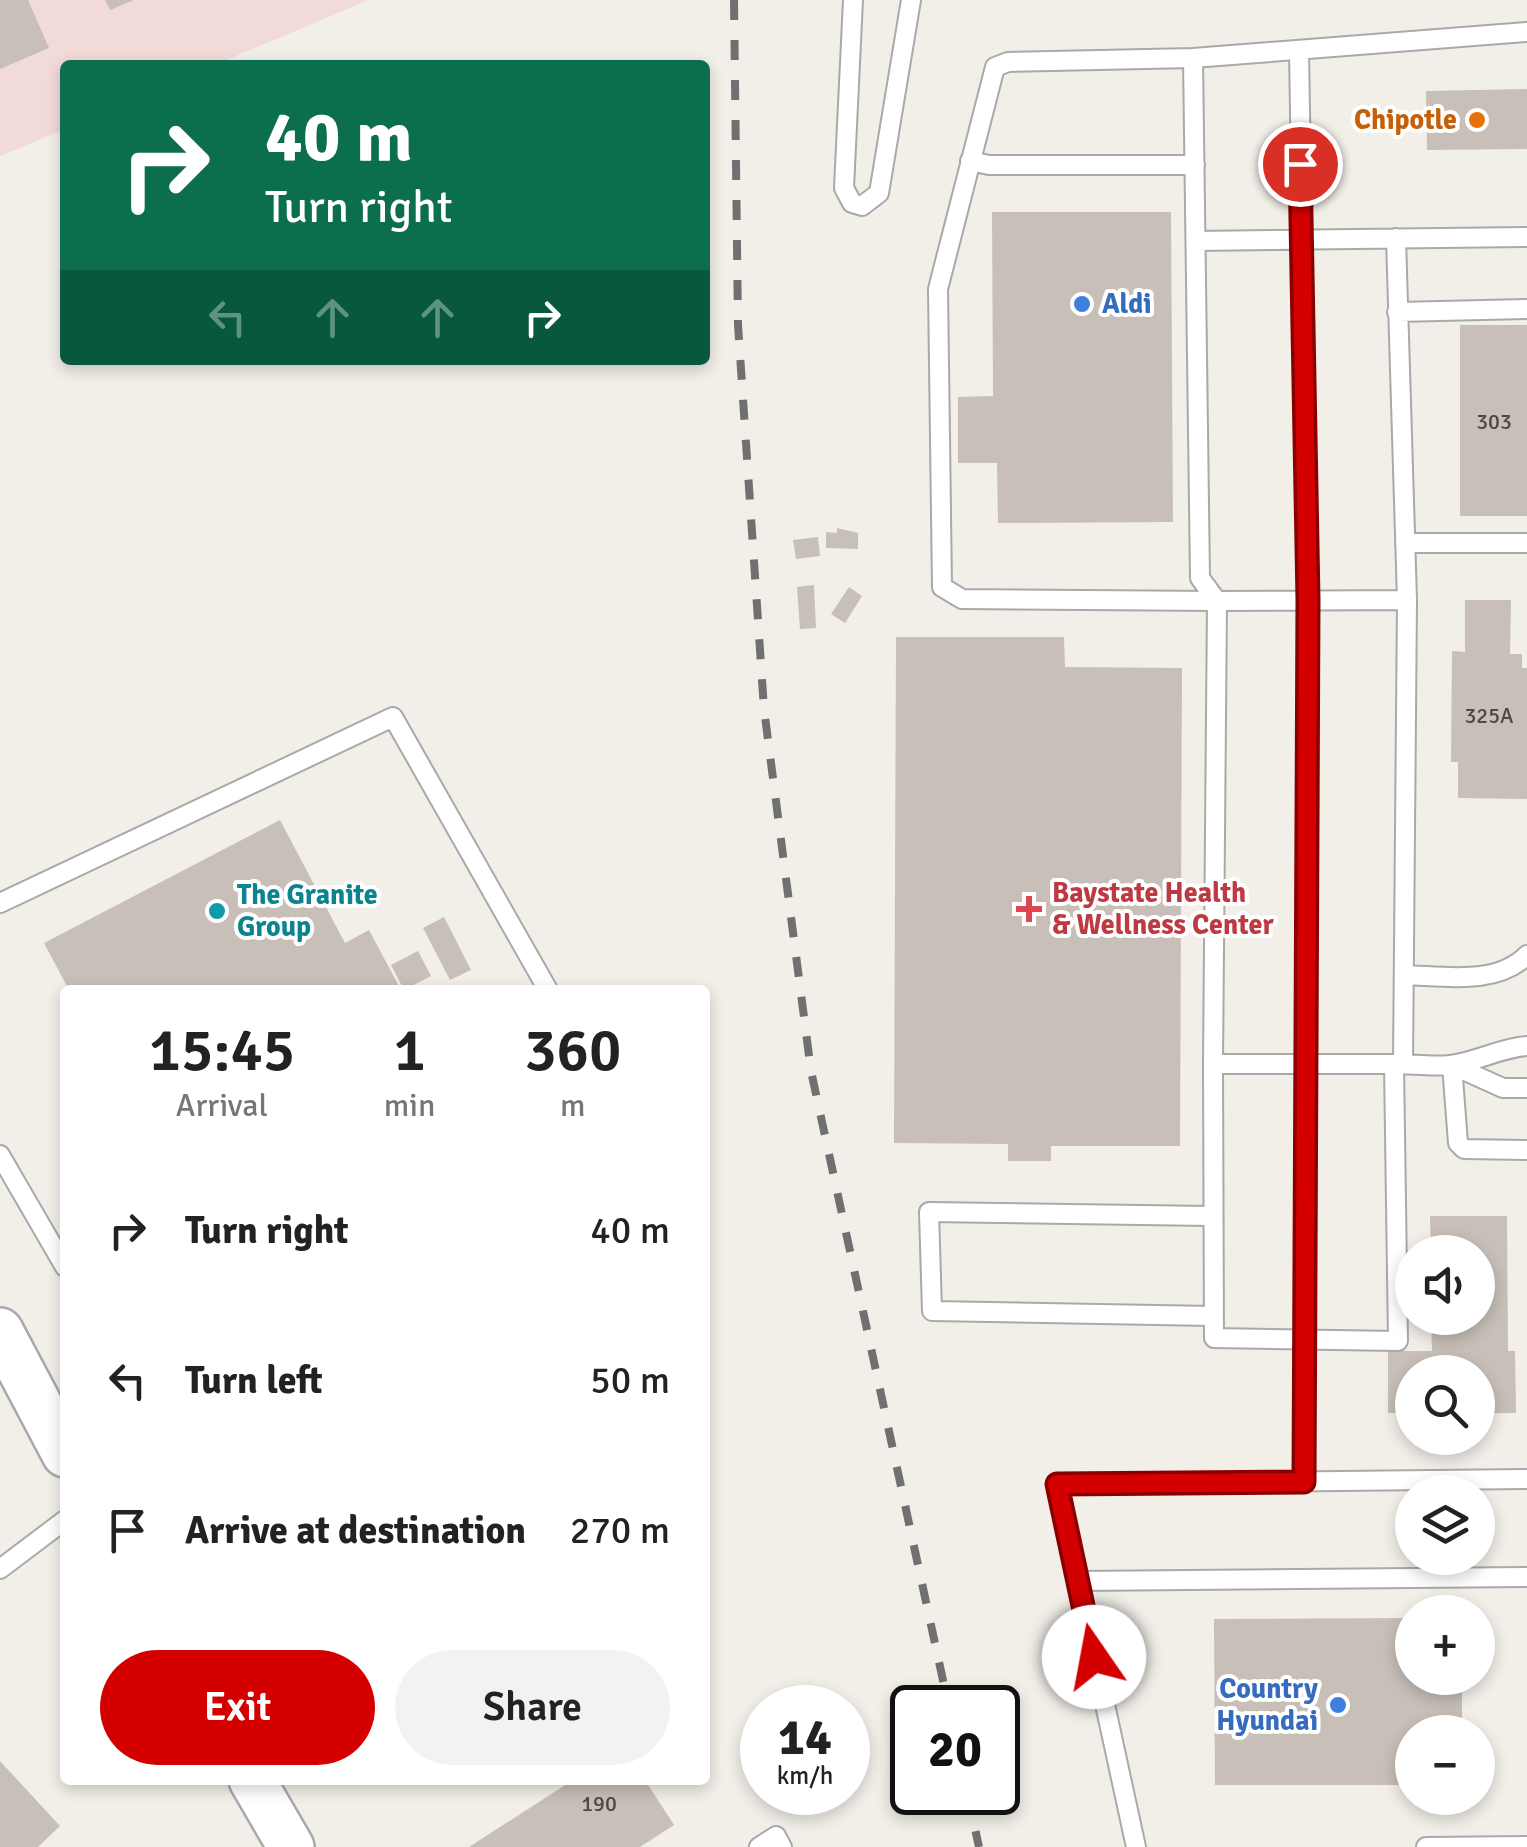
<!DOCTYPE html>
<html lang="en">
<head>
<meta charset="utf-8">
<style>
	body { margin:0; font-family:Signika,sans-serif; background:#f2f2f2; color:#222; height:100vh; display:flex; flex-direction:column; font-size:38px; white-space:nowrap }
	* { box-sizing:border-box; margin:0 }
	p { font-size:32px; color:#767676 }
	.icon { flex:none; width:55px; height:55px; fill:none; stroke:currentColor; stroke-width:2; stroke-linecap:round; stroke-linejoin:round }
	.map { position:relative; flex:1; overflow:hidden }
	.panel { position:absolute; left:60px; top:985px; width:650px; height:800px; display:flex; flex-direction:column; background:#fff; border-radius:10px; box-shadow:0 5px 15px #0003 }
	.panel>* { flex:none }
	.guide { position:absolute; left:60px; top:60px; width:650px; height:305px; border-radius:10px; box-shadow:0 5px 15px #0003; background:#0b6e4f; color:#fff; overflow:hidden }
	.tools { position:absolute; left:1395px; top:1235px; display:grid; gap:20px }
	.tools a { display:grid; place-items:center; width:100px; height:100px; border-radius:50%; background:#fff; box-shadow:0 5px 15px #0003; font-size:50px }
	.speed { position:absolute; left:740px; top:1685px; display:flex; gap:20px; font-size:50px; font-weight:700; text-align:center }
	.speed>* { display:grid; place-content:center; width:130px; height:130px; border-radius:50%; background:#fff; box-shadow:0 5px 15px #0003; line-height:1 }
	.speed small { font-size:25px; font-weight:400 }
	.speed .limit { border:5px solid #111; border-radius:15px; background:#fff; color:#111 }
	.pin { position:absolute; display:grid; place-items:center; width:85px; height:85px; color:#fff; margin:-42px; border:5px solid #fff; border-radius:50%; box-shadow:0 2px 10px #0007 }
	.me { position:absolute; width:110px; margin:-55px; rotate:348deg; stroke-linejoin:round; filter:drop-shadow(0 0 8px #0008) }
	.turn { display:flex; align-items:center; gap:35px; height:210px; padding:0 40px; font-size:45px }
	.turn .icon { width:130px; height:130px; stroke-width:2.5 }
	.turn b { display:block; font-size:70px; line-height:85px }
	.lanes { display:flex; align-items:center; height:95px; padding:0 40px; background:#0003; justify-content:center; gap:50px; direction:ltr }
	.lanes .off { opacity:.35 }
	.eta { display:flex; justify-content:space-evenly; align-items:center; height:170px; text-align:center }
	.eta b { font-size:60px; font-weight:600; line-height:70px }
	.button { display:flex; gap:20px; margin-top:auto; padding:20px 40px }
	.button a { flex:1; height:115px; border-radius:60px; background:#d40000; color:#fff; font-size:40px; font-weight:600; line-height:115px; text-align:center }
	.button a+a { background:#f2f2f2; color:#222 }
	ul { padding:0; list-style:none }
	li { display:flex; align-items:center; gap:30px; height:150px; padding:0 40px }
	li div { flex:1 }
	li b { display:block; font-size:38px }
	li em { font-style:normal }
	.map>svg:first-child { display:block }
	.commercial { fill:#f2dad9 }
	.building { fill:#c7bfb8 }
	.lines { fill:none; stroke-linecap:round; stroke-linejoin:round }
	.service-casing { stroke:#a9a9a9; stroke-width:22 }
	.tertiary-casing { stroke:#a9a9a9; stroke-width:50 }
	.service { stroke:#fff; stroke-width:18 }
	.tertiary { stroke:#fff; stroke-width:45 }
	.rail { stroke:#707070; stroke-width:8; stroke-dasharray:20 20; stroke-linecap:butt }
	.route-casing { stroke:#8a0000; stroke-width:25 }
	.route { stroke:#d40000; stroke-width:18 }
	.food-dot { fill:#e8710a; stroke:#fff; stroke-width:4 }
	.shop-dot { fill:#3f7fe0; stroke:#fff; stroke-width:4 }
	.health-dot { fill:#e0444e; stroke:#fff; stroke-width:4 }
	.culture-dot { fill:#0f9aa8; stroke:#fff; stroke-width:4 }
	.labels { text-anchor:middle; dominant-baseline:central; stroke-width:8; stroke-linejoin:round; paint-order:stroke }
	.number-label { font-size:22px; fill:#4b4948 }
	.food-label { font-size:28px; font-weight:bold; fill:#c56008; stroke:#fff; text-anchor:end }
	.shop-label { font-size:28px; font-weight:bold; fill:#366cbe; stroke:#fff; text-anchor:start }
	.health-label { font-size:28px; font-weight:bold; fill:#be3a42; stroke:#fff; text-anchor:start }
	.culture-label { font-size:28px; font-weight:bold; fill:#0d838f; stroke:#fff; text-anchor:start }
</style>
</head>
<body>
<div class="map">
<svg width="1527" height="1847" viewBox="0 0 1527 1847">
	<rect width="100%" height="100%" fill="#f2efe9"/>
	<path class="commercial" d="M 0,0 L 368,0 L 215,65 L 65,65 L 65,129 L 0,156 Z"/>
	<path class="building" d="M 0,0 L 28,0 L 49,48 L 0,69 Z
		M 105,0 L 134,0 L 110,10 Z
		M 1527,89 L 1527,149 L 1427,150 L 1426,91 Z
		M 992,212 L 1171,212 L 1173,522 L 998,523 L 997,463 L 958,463 L 958,397 L 993,396 Z
		M 1460,325 L 1527,325 L 1527,516 L 1460,516 Z
		M 837,528 L 858,533 L 858,549 L 826,548 L 826,532 L 837,533 Z
		M 818,537 L 820,556 L 796,559 L 793,540 Z
		M 814,585 L 816,628 L 800,629 L 797,587 Z
		M 849,587 L 862,596 L 845,623 L 831,614 Z
		M 1465,600 L 1511,600 L 1510,654 L 1522,654 L 1522,668 L 1527,668 L 1527,799 L 1458,798 L 1458,762 L 1451,762 L 1452,651 L 1465,652 Z
		M 896,637 L 1064,637 L 1065,667 L 1182,668 L 1180,1146 L 1051,1146 L 1051,1161 L 1008,1161 L 1008,1144 L 894,1143 Z
		M 280,820 L 345,943 L 369,930 L 401,990 L 69,990 L 44,943 Z
		M 444,917 L 471,970 L 450,980 L 423,928 Z
		M 418,951 L 431,976 L 404,990 L 391,965 Z
		M 1430,1216 L 1507,1216 L 1508,1351 L 1515,1351 L 1516,1413 L 1478,1413 L 1478,1372 L 1412,1372 L 1412,1413 L 1388,1413 L 1388,1351 L 1432,1351 L 1431,1318 L 1478,1318 L 1478,1252 L 1431,1252 Z
		M 1412,1618 L 1412,1678 L 1462,1678 L 1462,1732 L 1412,1732 L 1412,1785 L 1215,1785 L 1214,1619 Z
		M 0,1761 L 60,1826 L 38,1847 L 0,1847 Z
		M 573,1780 L 645,1780 L 674,1825 L 640,1847 L 469,1847 Z"/>
	<g class="lines">
		<g class="service-casing">
			<path id="service" d="M 853,0 L 844,188 L 852,203 L 862,206 L 879,193 L 911,0
				M 1299,50 L 1308,601 L 1304,1481
				M 1193,58 L 1200,578 L 1217,601
				M 970,161 L 989,165 L 1195,165
				M 1396,238 L 1407,600
				M 1196,241 L 1527,237
				M 1397,312 L 1527,309
				M 1405,543 L 1527,543
				M 1217,601 L 962,599 L 942,587 L 938,289 L 995,67 L 1008,62 L 1193,58 L 1527,32
				M 0,903 L 393,717 L 548,990
				M 1404,975 C 1445,976 1496,986 1527,955
				M 1213,1064 L 1217,601 L 1407,600 L 1403,1064
				M 1394,1064 L 1398,1341 L 1214,1338 L 1213,1064 L 1394,1064 C 1412,1064 1432,1067 1450,1065 C 1477,1062 1499,1048 1527,1046
				M 1452,1065 L 1458,1143 L 1464,1149 L 1527,1150
				M 1452,1065 L 1503,1088 L 1527,1088
				M 0,1155 L 65,1267
				M 1211,1216 L 929,1212 L 932,1311 L 1212,1316
				M 0,1569 L 65,1520
				M 1078,1581 L 1527,1577
				M 759,1847 L 776,1836 L 782,1847
				M 1136,1847 L 1057,1484 L 1527,1479
				M 1426,1847 L 1527,1846"/>
		</g>
		<g class="tertiary-casing">
			<path id="tertiary" d="M 0,1331 L 65,1454
				M 252,1780 L 291,1847"/>
		</g>
		<use href="#service" class="service"/>
		<use href="#tertiary" class="tertiary"/>
		<path class="rail" d="M 734,0 L 738,325 L 764,709 L 811,1071 L 949,1708
			M 967,1792 L 979,1847"/>
	</g>
	<g class="lines">
		<g class="route-casing">
			<path id="route" d="M 1094,1657 L 1057,1484 L 1304,1482 L 1308,600 L 1300,164"/>
		</g>
		<use href="#route" class="route"/>
	</g>
	<circle class="food-dot" cx="1477" cy="120" r="10"/>
	<g class="shop-dot">
		<circle cx="1082" cy="304" r="10"/>
		<circle cx="1338" cy="1705" r="10"/>
	</g>
	<path class="health-dot" d="M1024 894h10v10h10v10h-10v10h-10v-10h-10v-10h10z"/>
	<circle class="culture-dot" cx="217" cy="911" r="10"/>
	<g class="labels">
		<g class="number-label">
			<text x="1494" y="421">303</text>
			<text x="1489" y="715">325A</text>
			<text x="599" y="1803">190</text>
		</g>
		<g class="food-label">
			<text x="1457" y="120">Chipotle</text>
		</g>
		<g class="shop-label">
			<text x="1102" y="304">Aldi</text>
			<text x="1318" y="1689" text-anchor="end">Country<tspan x="1318" dy="32">Hyundai</tspan></text>
		</g>
		<g class="health-label">
			<text x="1052" y="893">Baystate Health<tspan x="1052" dy="32">&amp; Wellness Center</tspan></text>
		</g>
		<g class="culture-label">
			<text x="237" y="895">The Granite<tspan x="237" dy="32">Group</tspan></text>
		</g>
	</g>
</svg>
<div class="tools">
<a><svg class="icon" aria-label="sound" viewBox="0 0 24 24"><path d="M4 9h4l5-4v14l-5-4H4zM17 9q2 3 0 6"/></svg></a>
<a><svg class="icon" aria-label="search" viewBox="0 0 24 24"><circle cx="10" cy="10" r="6"/><path d="M15 15l6 6"/></svg></a>
<a><svg class="icon" aria-label="layers" viewBox="0 0 24 24"><path d="M12 4l9 5-9 5-9-5zM3 14l9 5 9-5"/></svg></a>
<a>+</a>
<a>−</a>
</div>
<div class="speed"><div>14<small>km/h</small></div><div class="limit">20</div></div>
<div class="pin" style="left:1300px;top:164px;background:#d93025"><svg class="icon" aria-label="arrive" viewBox="0 0 24 24"><path d="M6 21V4h12l-3 4 3 4H6"/></svg></div>
<svg class="me" style="left:1094px;top:1657px" viewBox="-20 -20 40 40"><circle r="19" fill="#fff"/><path d="M0-13L10 11 0 6-10 11z" fill="#d40000"/></svg>
<div class="guide">
<div class="turn"><svg class="icon" aria-label="right" viewBox="0 0 24 24"><path d="M7 20v-9h11M14 6l5 5-5 5"/></svg><div><b>40 m</b>Turn right</div></div>
<div class="lanes"><svg class="icon off" aria-label="left" viewBox="0 0 24 24"><path d="M17 20v-9H6M10 6l-5 5 5 5"/></svg><svg class="icon off" aria-label="ahead" viewBox="0 0 24 24"><path d="M12 20V5M6 11l6-6 6 6"/></svg><svg class="icon off" aria-label="ahead" viewBox="0 0 24 24"><path d="M12 20V5M6 11l6-6 6 6"/></svg><svg class="icon" aria-label="right" viewBox="0 0 24 24"><path d="M7 20v-9h11M14 6l5 5-5 5"/></svg></div>
</div>
<section class="panel">
<div class="eta">
<div><b>15:45</b><p>Arrival</p></div>
<div><b>1</b><p>min</p></div>
<div><b>360</b><p>m</p></div>
</div>
<ul>
<li><svg class="icon" aria-label="right" viewBox="0 0 24 24"><path d="M7 20v-9h11M14 6l5 5-5 5"/></svg><div><b>Turn right</b></div><em>40 m</em></li>
<li><svg class="icon" aria-label="left" viewBox="0 0 24 24"><path d="M17 20v-9H6M10 6l-5 5 5 5"/></svg><div><b>Turn left</b></div><em>50 m</em></li>
<li><svg class="icon" aria-label="arrive" viewBox="0 0 24 24"><path d="M6 21V4h12l-3 4 3 4H6"/></svg><div><b>Arrive at destination</b></div><em>270 m</em></li>
</ul>
<div class="button"><a>Exit</a><a>Share</a></div>
</section>
</div>
</body>
</html>
